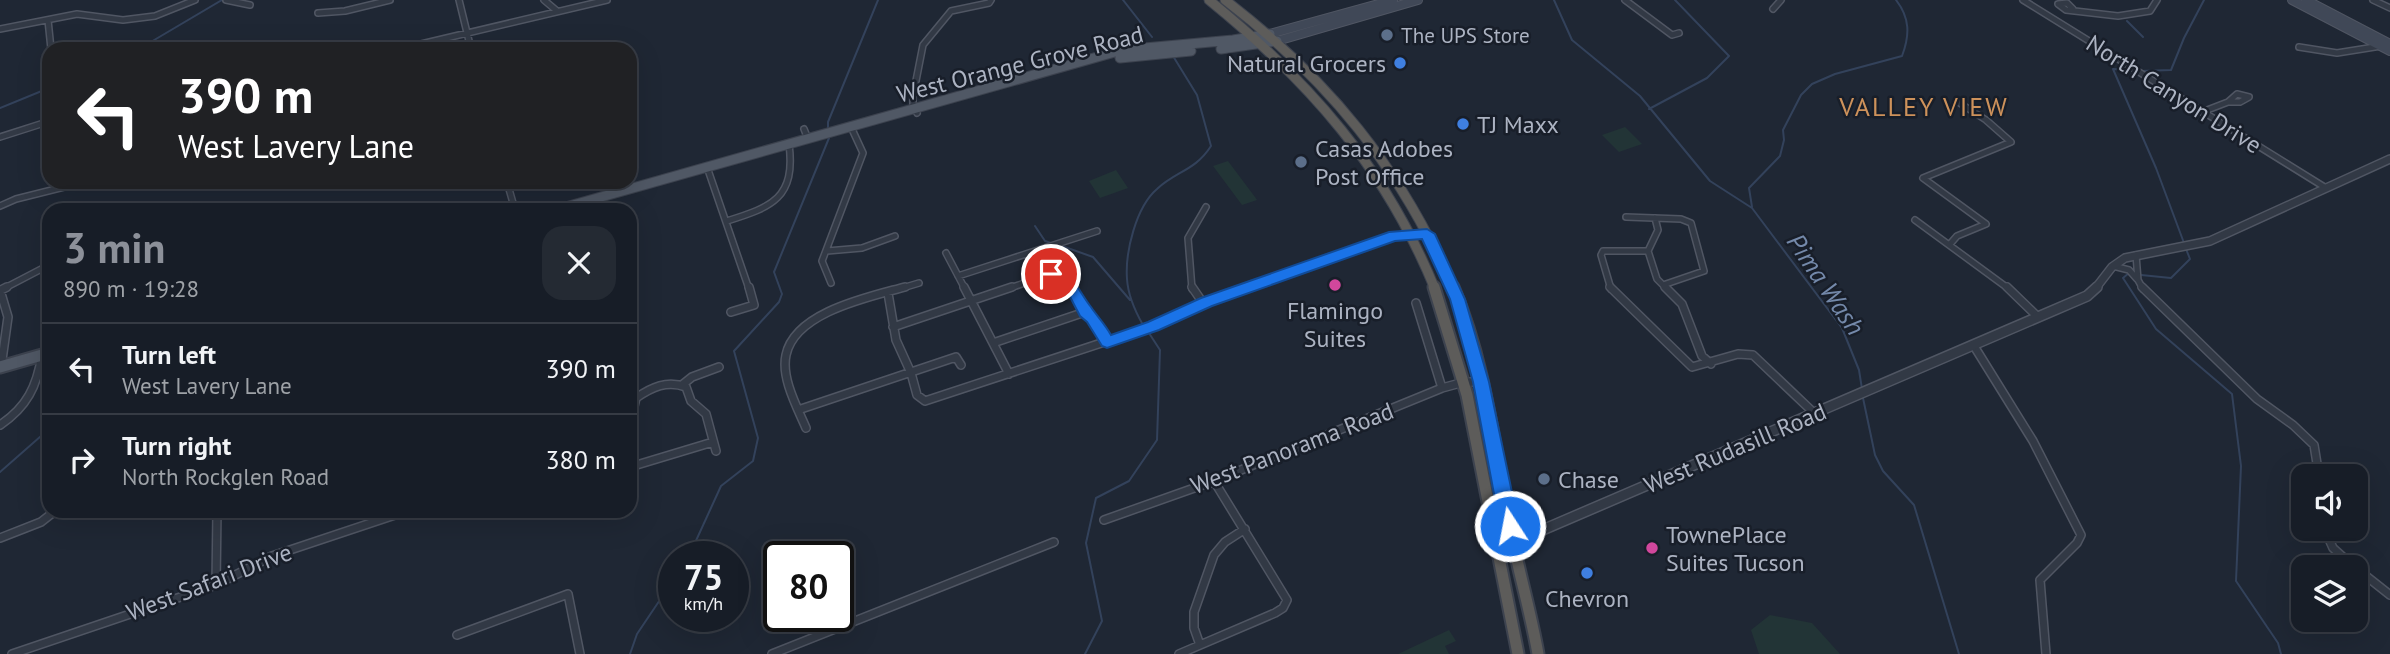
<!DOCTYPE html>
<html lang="en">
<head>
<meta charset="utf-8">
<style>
	body { margin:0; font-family:"PT Sans",sans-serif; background:#242a33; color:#f1f3f6; height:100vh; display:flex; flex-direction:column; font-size:26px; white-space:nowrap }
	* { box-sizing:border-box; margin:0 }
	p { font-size:23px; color:#9ea2a7 }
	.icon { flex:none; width:38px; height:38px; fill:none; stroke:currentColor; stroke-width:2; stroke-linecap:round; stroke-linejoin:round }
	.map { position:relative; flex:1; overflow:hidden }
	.panel { position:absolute; left:42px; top:203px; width:595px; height:315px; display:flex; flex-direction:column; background:#171d27; border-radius:21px; box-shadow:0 7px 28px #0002,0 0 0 2px #363b44 }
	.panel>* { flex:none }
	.hud { position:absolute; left:42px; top:42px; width:595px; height:147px; border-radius:21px; box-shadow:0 7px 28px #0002,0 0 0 2px #363b44; background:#202124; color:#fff; overflow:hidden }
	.buttons { position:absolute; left:2291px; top:464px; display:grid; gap:14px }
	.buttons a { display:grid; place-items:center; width:77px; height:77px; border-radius:14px; background:#171d27; box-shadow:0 7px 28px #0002,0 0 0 2px #363b44; font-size:35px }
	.speed { position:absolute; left:658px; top:541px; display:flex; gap:14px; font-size:35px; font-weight:700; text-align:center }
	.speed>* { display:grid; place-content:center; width:91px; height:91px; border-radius:50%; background:#171d27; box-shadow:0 7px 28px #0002,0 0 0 2px #363b44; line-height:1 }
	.speed small { font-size:18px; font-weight:400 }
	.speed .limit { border:4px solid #111; border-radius:10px; background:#fff; color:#111 }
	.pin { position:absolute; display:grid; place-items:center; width:60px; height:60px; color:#fff; margin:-30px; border:4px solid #fff; border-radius:50%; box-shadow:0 2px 7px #0007 }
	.me { position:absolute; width:77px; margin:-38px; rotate:349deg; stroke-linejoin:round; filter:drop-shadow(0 0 5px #0008) }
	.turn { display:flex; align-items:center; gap:24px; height:147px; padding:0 21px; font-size:32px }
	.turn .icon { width:91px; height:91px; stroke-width:2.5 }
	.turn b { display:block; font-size:49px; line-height:60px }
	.round { display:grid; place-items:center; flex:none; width:74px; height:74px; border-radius:21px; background:#242a33 }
	.summary { display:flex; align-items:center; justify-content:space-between; height:119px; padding:0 21px }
	h1 { font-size:42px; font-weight:600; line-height:52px; color:#8c9099 }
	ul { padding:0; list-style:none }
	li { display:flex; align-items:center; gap:21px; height:91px; padding:0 21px; border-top:2px solid #363b44 }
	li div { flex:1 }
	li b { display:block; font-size:26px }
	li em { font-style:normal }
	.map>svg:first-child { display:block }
	.green { fill:#223436 }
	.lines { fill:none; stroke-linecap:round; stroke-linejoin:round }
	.stream { stroke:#33425b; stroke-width:2 }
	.minor-far1-casing { stroke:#505663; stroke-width:8 }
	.minor-casing { stroke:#505663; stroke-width:10 }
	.tertiary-far1-casing { stroke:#505663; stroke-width:10 }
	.tertiary-casing { stroke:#505663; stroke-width:12 }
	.secondary-casing { stroke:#505663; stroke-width:10 }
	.primary-far1-casing { stroke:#3c424e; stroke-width:11 }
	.primary-casing { stroke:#3c424e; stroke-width:15 }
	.trunk-far1-casing { stroke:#3d434f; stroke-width:11 }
	.trunk-casing { stroke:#3d434f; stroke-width:15 }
	.minor-far1 { stroke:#323945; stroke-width:5 }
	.minor { stroke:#323945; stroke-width:7 }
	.tertiary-far1 { stroke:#323945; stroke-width:7 }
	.tertiary { stroke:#323945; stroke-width:9 }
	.secondary { stroke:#404857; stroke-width:8 }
	.primary-far1 { stroke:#505865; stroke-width:9 }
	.primary { stroke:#505865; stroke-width:11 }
	.trunk-far1 { stroke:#5d5c5a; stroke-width:9 }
	.trunk { stroke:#5d5c5a; stroke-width:11 }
	.route { fill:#1a73e8; stroke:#114b97; stroke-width:2 }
	.service-dot { fill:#5c6f8a; stroke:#181e29; stroke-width:2.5 }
	.shop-dot { fill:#3f7fe0; stroke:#181e29; stroke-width:2.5 }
	.hotel-dot { fill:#d1479c; stroke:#181e29; stroke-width:2.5 }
	.labels { text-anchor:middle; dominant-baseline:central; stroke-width:5; stroke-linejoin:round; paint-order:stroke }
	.far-poi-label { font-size:21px; fill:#acb3c2; stroke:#181e29; text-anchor:start }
	.poi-label { font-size:24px; fill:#acb3c2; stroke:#181e29; text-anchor:start }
	.street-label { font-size:24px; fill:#acb3c2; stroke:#181e29 }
	.neighbourhood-label { font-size:26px; letter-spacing:2px; fill:#ce925b; stroke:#181e29 }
	.water-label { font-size:26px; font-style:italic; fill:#7489aa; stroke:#181e29 }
</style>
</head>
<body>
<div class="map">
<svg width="2390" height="654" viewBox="0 0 2390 654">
	<rect width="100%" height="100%" fill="#1f2734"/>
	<path class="green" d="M 1625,127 L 1642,144 L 1619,152 L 1602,135 Z
		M 1228,161 L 1255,197 L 1257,200 L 1242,205 L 1213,166 Z
		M 1116,170 L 1128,188 L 1100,198 L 1089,181 Z
		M 1770,615 L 1812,623 L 1840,654 L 1759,654 L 1751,630 Z
		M 1449,630 L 1456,641 L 1445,646 L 1449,654 L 1398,654 Z"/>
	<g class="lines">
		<path class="stream" d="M 1123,0 L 1152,37
			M 1554,0 L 1572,40 L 1640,96 L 1710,181 L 1752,208 L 1842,328 L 1859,370 L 1862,389
			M 2127,21 L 2143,37
			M 139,49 L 222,0
			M 2132,70 L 2113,69 L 2156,168 L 2184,243
			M 2141,71 L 2171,70 L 2184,38 L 2204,0
			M 0,108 L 49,88
			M 1649,109 L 1707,78 L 1729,56 L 1675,0
			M 828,129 L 828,122 L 878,0
			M 1752,207 L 1749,188 L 1780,156 L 1784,140 L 1783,130 L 1801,95 L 1812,84 L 1835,74 L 1902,56 C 1910,35 1910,18 1896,0
			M 1035,226 L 1045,241 L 1051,243
			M 1062,246 L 1093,257 L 1130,300
			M 2129,273 L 2123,278 L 2156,329 L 2232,394 L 2241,466 L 2236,581 L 2278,643 L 2281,654
			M 2141,275 L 2171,278 L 2190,259 L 2186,249
			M 1143,325 C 1135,311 1128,295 1127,279 C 1125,252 1136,207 1157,189 C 1176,171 1195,171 1211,146 L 1197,95 L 1173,56
			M 1863,398 L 1875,455 L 1883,471 L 1914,505 L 1959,654
			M 0,472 L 49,429
			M 689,556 L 721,486 L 753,461 L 758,438 L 734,351 L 779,302 L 782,294 L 774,272 L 829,138
			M 630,654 L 637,634 L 674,579
			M 1085,654 L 1102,621 L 1086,543 L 1096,498 L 1129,481 L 1157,440 L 1160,350 L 1147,330"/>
		<g class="minor-far1-casing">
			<path id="minor-far1" d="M 226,0 L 250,5
				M 459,0 L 471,49
				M 544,0 L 557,11
				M 1625,0 L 1672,35 L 1679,33
				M 2023,0 L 2326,188
				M 2373,0 L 2390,8
				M 1773,9 L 1781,0
				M 2073,9 L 2067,3 L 2058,4 L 2066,10 L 2118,16 L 2150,11 L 2157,0
				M 318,13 L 345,11 L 390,0
				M 48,20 L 51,49
				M 0,29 L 77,14 L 123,20 L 155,16 L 195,0
				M 2299,47 L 2337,53 L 2381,46
				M 400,49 L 607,0
				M 2237,94 L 2249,97 L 2240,102 L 2228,102 Z
				M 2202,112 L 2228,102
				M 917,113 L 913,106 L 913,96 L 923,45 L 951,11 L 989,3 L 991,0
				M 804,129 L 808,139
				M 0,137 L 47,122
				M 707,167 L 749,289
				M 507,182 L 515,210
				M 0,206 L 16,199 L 84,182
				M 1626,217 L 1681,219 L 1691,223 L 1704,271 L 1663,285
				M 1655,218 L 1658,230 L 1648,251 L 1657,279 L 1667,289
				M 1915,220 L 2009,289
				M 727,221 C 772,207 796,198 789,144
				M 1950,244 L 1957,236 L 1986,224 L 1923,178 L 2011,142 L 1986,120 L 1958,102
				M 827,251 L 862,248 L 895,236
				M 946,253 L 965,289
				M 1027,254 C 1040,269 1060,274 1073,289
				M 2136,255 L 2138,280 L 2143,289
				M 2113,266 L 2129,270 L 2137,279
				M 958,276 L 1097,231
				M 831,283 L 822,261 L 863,153 L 851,127
				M 3,289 L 49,265
				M 899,289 L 919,283
				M 1007,289 L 1051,274
				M 1192,289 L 1188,238 L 1206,207
				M 1244,289 L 1394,236 L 1427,234
				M 1611,289 L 1601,255 L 1603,251 L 1648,251"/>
		</g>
		<g class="minor-casing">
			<path id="minor" d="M 964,287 L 1009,374
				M 1072,287 L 1107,342
				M 1192,287 L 1203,303
				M 1610,287 L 1692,367 L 1738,354 L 1753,355 L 1814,413
				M 1665,287 L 1682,304 L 1702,356 L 1711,364
				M 2007,287 L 2038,317
				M 2142,287 L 2257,399 L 2293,425 L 2314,445 L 2319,476
				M 0,290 L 8,317 L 1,367
				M 1,290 L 7,287
				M 888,293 L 896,340 L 911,373 L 917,395 L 925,401 L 1150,327 L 1206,302 L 1249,287
				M 1416,303 L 1442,388
				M 731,312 L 754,305 L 749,287
				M 893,327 L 1012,287
				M 993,343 L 1085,312
				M 1974,346 L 2033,441 L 2081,535 L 2077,543 L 2040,580 L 2046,654
				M 682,385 L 692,377 L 719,367
				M 798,410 L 956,357 L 961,365
				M 630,423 L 636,398 C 652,387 667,380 686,387 L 691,401 L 706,414 L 716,451
				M 0,425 C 27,407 37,386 42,355
				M 806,428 C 797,407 781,378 786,355 C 795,312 869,297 905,287
				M 630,467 L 713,442
				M 1104,520 L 1214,481 L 1442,388 L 1464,382 L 1481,382
				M 2324,528 L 2333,548 L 2354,567
				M 0,538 L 41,522 L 55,511
				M 2356,568 L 2390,595
				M 216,585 L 217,511
				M 457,635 L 568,594 L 580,654
				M 1200,645 L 1194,628 L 1194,612 L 1214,555 L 1225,542 L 1245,529
				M 12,654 L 216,585 L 272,556 L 407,511
				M 772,654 L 1054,542
				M 1179,654 L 1275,613 L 1283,608 L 1287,600 L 1214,481"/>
		</g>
		<g class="tertiary-far1-casing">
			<path id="tertiary-far1" d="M 2095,289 L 2112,267 L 2125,258 L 2210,241 L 2390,159"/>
		</g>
		<g class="tertiary-casing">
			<path id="tertiary" d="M 1496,550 L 2087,296 L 2097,287"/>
		</g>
		<g class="secondary-casing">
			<path id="secondary" d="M 2292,0 L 2390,51
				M 2306,0 L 2390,44
				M 1270,34 L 1393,0
				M 1277,41 L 1418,0"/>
		</g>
		<g class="primary-far1-casing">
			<path id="primary-far1" d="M 1221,49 L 1277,41
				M 1120,58 L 1191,51
				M 555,210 L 1122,50 L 1233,40 L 1270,34"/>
		</g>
		<g class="primary-casing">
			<path id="primary" d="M 0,367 L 49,353"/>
		</g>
		<g class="trunk-far1-casing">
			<path id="trunk-far1" d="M 1209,0 C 1310,82 1385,167 1435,289
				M 1225,0 C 1328,79 1402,169 1453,289"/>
		</g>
		<g class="trunk-casing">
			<path id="trunk" d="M 1434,287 L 1467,395 L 1518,654
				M 1453,287 C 1484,360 1493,440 1508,517 C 1516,563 1530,608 1538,654"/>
		</g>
		<use href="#minor-far1" class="minor-far1"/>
		<use href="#minor" class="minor"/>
		<use href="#tertiary-far1" class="tertiary-far1"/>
		<use href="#tertiary" class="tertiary"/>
		<use href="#secondary" class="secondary"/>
		<use href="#primary-far1" class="primary-far1"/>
		<use href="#primary" class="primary"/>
		<use href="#trunk-far1" class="trunk-far1"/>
		<use href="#trunk" class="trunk"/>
	</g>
	<path class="route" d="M 1427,229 L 1435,234 L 1465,299 L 1489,382 L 1519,526 L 1516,531 L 1510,533 L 1503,531 L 1500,526 L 1473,382 L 1450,299 L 1422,239 L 1395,241 L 1212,306 L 1159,330 L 1107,348 L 1102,346 L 1087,322 L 1080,316 L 1067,291 L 1043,274 L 1051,268 C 1076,276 1077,289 1091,307 C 1097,316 1105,324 1111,335 L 1148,322 L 1201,298 L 1389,232 Z"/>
	<g class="service-dot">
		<circle cx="1387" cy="35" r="7"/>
		<circle cx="1301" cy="162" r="7"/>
		<circle cx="1544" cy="479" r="7"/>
	</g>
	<g class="shop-dot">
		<circle cx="1400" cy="63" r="7"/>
		<circle cx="1463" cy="124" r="7"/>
		<circle cx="1587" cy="573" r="7"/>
	</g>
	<g class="hotel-dot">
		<circle cx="1335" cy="285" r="7"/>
		<circle cx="1652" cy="548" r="7"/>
	</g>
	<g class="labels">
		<g class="far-poi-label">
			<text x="1401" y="35">The UPS Store</text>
		</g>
		<g class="poi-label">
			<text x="1386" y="63" text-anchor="end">Natural Grocers</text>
			<text x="1477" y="124">TJ Maxx</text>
			<text x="1315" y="148">Casas Adobes<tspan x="1315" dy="28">Post Office</tspan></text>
			<text x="1335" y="310" text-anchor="middle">Flamingo<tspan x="1335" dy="28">Suites</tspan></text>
			<text x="1558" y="479">Chase</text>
			<text x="1666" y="534">TownePlace<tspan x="1666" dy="28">Suites Tucson</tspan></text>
			<text x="1587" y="598" text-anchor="middle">Chevron</text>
		</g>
		<g class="street-label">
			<text transform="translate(1020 64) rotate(-14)">West Orange Grove Road</text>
			<text transform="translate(2174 94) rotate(32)">North Canyon Drive</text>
			<text transform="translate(1292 448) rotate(-21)">West Panorama Road</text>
			<text transform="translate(1735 448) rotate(-23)">West Rudasill Road</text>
			<text transform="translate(209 582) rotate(-21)">West Safari Drive</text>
		</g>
		<g class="neighbourhood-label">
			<text x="1924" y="106">VALLEY VIEW</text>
		</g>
		<g class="water-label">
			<text transform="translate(1826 284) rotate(56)">Pima Wash</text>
		</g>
	</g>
</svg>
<div class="buttons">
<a><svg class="icon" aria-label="sound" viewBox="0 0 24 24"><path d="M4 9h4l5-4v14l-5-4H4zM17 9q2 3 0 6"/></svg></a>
<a><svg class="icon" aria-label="layers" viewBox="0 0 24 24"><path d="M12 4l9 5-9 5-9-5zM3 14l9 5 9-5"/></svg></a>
</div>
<div class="speed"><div>75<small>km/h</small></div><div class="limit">80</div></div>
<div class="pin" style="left:1051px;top:274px;background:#d93025"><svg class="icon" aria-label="arrive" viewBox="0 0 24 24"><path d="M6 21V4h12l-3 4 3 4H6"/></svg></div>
<svg class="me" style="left:1510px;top:526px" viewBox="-20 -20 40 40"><circle r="17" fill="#1a73e8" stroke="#fff" stroke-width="3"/><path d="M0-11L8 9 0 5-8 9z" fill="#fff"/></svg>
<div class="hud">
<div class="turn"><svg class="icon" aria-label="left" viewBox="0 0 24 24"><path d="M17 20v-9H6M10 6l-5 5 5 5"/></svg><div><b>390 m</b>West Lavery Lane</div></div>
</div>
<section class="panel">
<div class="summary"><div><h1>3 min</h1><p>890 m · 19:28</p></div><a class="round"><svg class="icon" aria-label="close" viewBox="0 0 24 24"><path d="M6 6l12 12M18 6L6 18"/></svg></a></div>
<ul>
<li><svg class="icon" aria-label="left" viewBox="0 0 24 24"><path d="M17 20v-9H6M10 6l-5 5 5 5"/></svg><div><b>Turn left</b><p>West Lavery Lane</p></div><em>390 m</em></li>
<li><svg class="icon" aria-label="right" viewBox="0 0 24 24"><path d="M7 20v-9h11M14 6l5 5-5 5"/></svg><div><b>Turn right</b><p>North Rockglen Road</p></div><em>380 m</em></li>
</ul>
</section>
</div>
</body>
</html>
